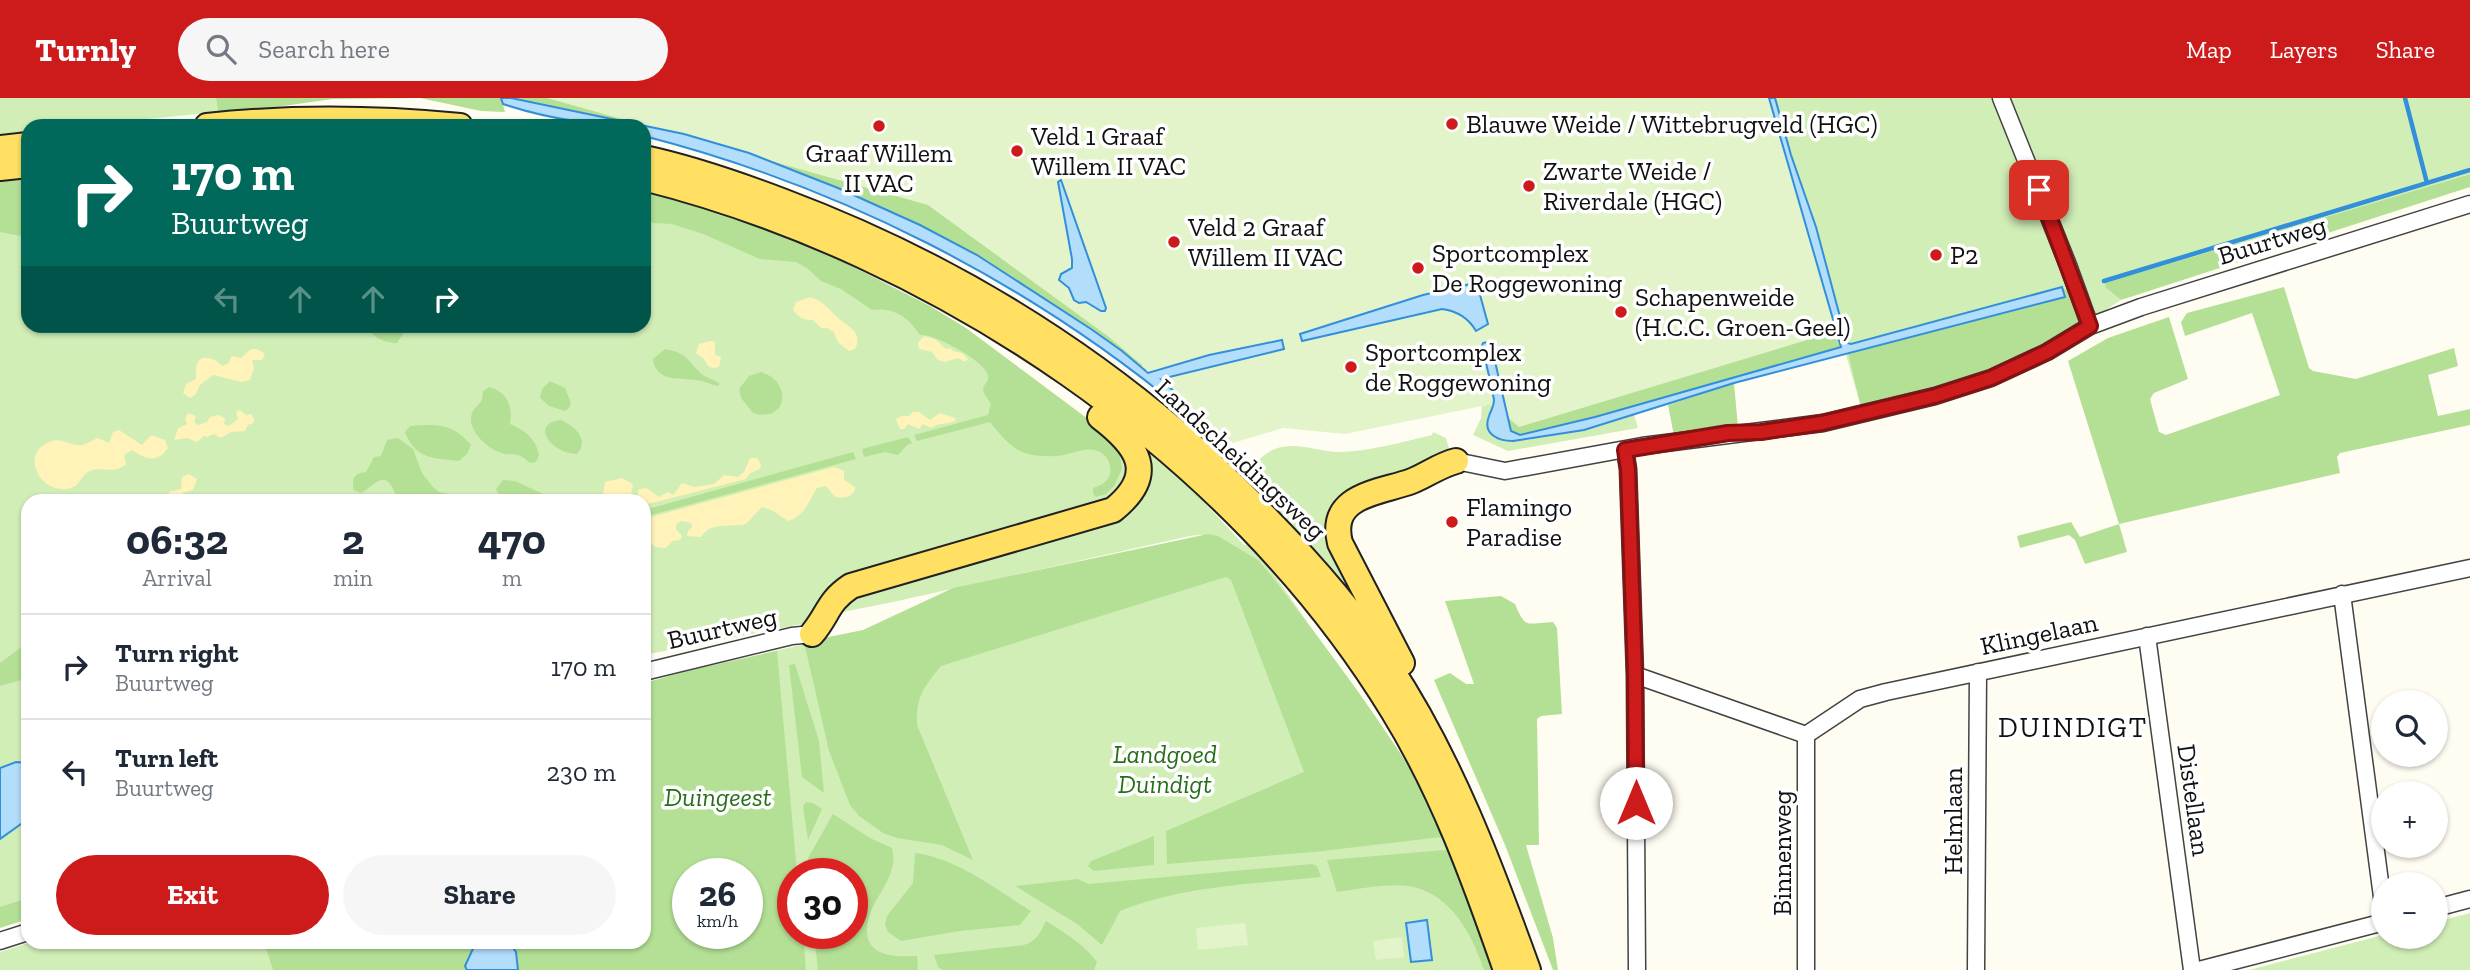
<!DOCTYPE html>
<html lang="en">
<head>
<meta charset="utf-8">
<style>
	body { margin:0; font-family:"Zilla Slab",serif; background:#f6f6f7; color:#1f2937; height:100vh; display:flex; flex-direction:column; font-size:26px; white-space:nowrap }
	* { box-sizing:border-box; margin:0 }
	p { font-size:23px; color:#747a83 }
	.icon { flex:none; width:38px; height:38px; fill:none; stroke:currentColor; stroke-width:2; stroke-linecap:round; stroke-linejoin:round }
	.map { position:relative; flex:1; overflow:hidden }
	.side { position:absolute; left:21px; top:396px; width:630px; height:455px; display:flex; flex-direction:column; background:#fff; border-radius:21px; box-shadow:0 2px 5px #0004 }
	.side>* { flex:none }
	.hud { position:absolute; left:21px; top:21px; width:630px; height:214px; border-radius:21px; box-shadow:0 2px 5px #0004; background:#00695c; color:#fff; overflow:hidden }
	.buttons { position:absolute; left:2371px; top:592px; display:grid; gap:14px }
	.buttons a { display:grid; place-items:center; width:77px; height:77px; border-radius:50%; background:#fff; box-shadow:0 2px 5px #0004; font-size:35px }
	.speed { position:absolute; left:672px; top:760px; display:flex; gap:14px; font-size:35px; font-weight:700; text-align:center }
	.speed>* { display:grid; place-content:center; width:91px; height:91px; border-radius:50%; background:#fff; box-shadow:0 2px 5px #0004; line-height:1 }
	.speed small { font-size:18px; font-weight:400 }
	.speed .limit { border:10px solid #d22; background:#fff; color:#111 }
	.pin { position:absolute; display:grid; place-items:center; width:60px; height:60px; color:#fff; margin:-30px; border-radius:14px; box-shadow:0 4px 10px #0006 }
	.me { position:absolute; width:77px; margin:-38px; rotate:0deg; stroke-linejoin:round; filter:drop-shadow(0 0 5px #0008) }
	.turn { display:flex; align-items:center; gap:24px; height:147px; padding:0 35px; font-size:32px }
	.turn .icon { width:91px; height:91px; stroke-width:2.5 }
	.turn b { display:block; font-size:49px; line-height:60px }
	.lanes { display:flex; align-items:center; height:66px; padding:0 35px; background:#0003; justify-content:center; gap:35px; direction:ltr }
	.lanes .off { opacity:.35 }
	.eta { display:flex; justify-content:space-evenly; align-items:center; height:119px; text-align:center }
	.eta b { font-size:42px; font-weight:800; line-height:49px }
	.button { display:flex; gap:14px; margin-top:auto; padding:14px 35px }
	.button a { flex:1; height:80px; border-radius:42px; background:#cd1a1b; color:#fff; font-size:28px; font-weight:800; line-height:80px; text-align:center }
	.button a+a { background:#f6f6f7; color:#1f2937 }
	ul { padding:0; list-style:none }
	li { display:flex; align-items:center; gap:21px; height:105px; padding:0 35px; border-top:2px solid #e0e1e3 }
	li div { flex:1 }
	li b { display:block; font-size:26px }
	li em { font-style:normal }
	header { display:flex; align-items:center; gap:42px; box-sizing:border-box; height:98px; padding:0 35px; background:#cd1a1b; color:#fff }
	header strong { font-size:33px }
	nav { display:flex; gap:38px; margin-inline-start:auto; font-size:24px }
	.search { width:490px; height:63px; background:#f6f6f7; display:flex; align-items:center; gap:18px; box-sizing:border-box; padding:0 24px; border-radius:38px; color:#747a83; font-size:26px }
	.map>svg:first-child { display:block }
	.green { fill:#d1eeb7; fill-rule:evenodd }
	.forest { fill:#b4e095; fill-rule:evenodd }
	.sand { fill:#fff3ba }
	.pitch { fill:#e4f4ca }
	.water { fill:#b2ddfb; stroke:#328fd9; stroke-width:2 }
	.lines { fill:none; stroke-linecap:round; stroke-linejoin:round }
	.stream { stroke:#328fd9; stroke-width:4.5 }
	.street-casing { stroke:#434343; stroke-width:19 }
	.primary-casing { stroke:#212121; stroke-width:28 }
	.street { stroke:#fff; stroke-width:16 }
	.primary { stroke:#ffe062; stroke-width:24 }
	.route-casing { stroke:#851112; stroke-width:18 }
	.route { stroke:#cd1a1b; stroke-width:12 }
	.poi-dot { fill:#cd1a1b; stroke:#fff; stroke-width:2.5 }
	.labels { text-anchor:middle; dominant-baseline:central; stroke-width:7; stroke-linejoin:round; paint-order:stroke }
	.poi-label { font-size:26px; fill:#101010; stroke:#fff; text-anchor:start }
	.street-label { font-size:26px; fill:#101010; stroke:#fff }
	.park-label { font-size:26px; font-style:italic; fill:#276e19; stroke:#fff }
	.neighbourhood-label { font-size:28px; letter-spacing:2px; fill:#101010; stroke:#fff }
</style>
</head>
<body>
<header>
<strong>Turnly</strong>
<div class="search"><svg class="icon" aria-label="search" viewBox="0 0 24 24"><circle cx="10" cy="10" r="6"/><path d="M15 15l6 6"/></svg>Search here</div>
<nav><a>Map</a><a>Layers</a><a>Share</a></nav>
</header>
<div class="map">
<svg width="2470" height="872" viewBox="0 0 2470 872">
	<rect width="100%" height="100%" fill="#fffdf2"/>
	<path class="green" d="M 0,0 L 216,0 L 218,14 L 77,28 L 28,28 L 28,33 L 0,36 Z
		M 1772,0 L 2470,0 L 2470,76 L 2106,185 L 2106,190 L 2121,202 L 2079,229 L 1861,309 Z
		M 28,84 L 28,228 L 644,228 L 644,96 L 848,170 L 1118,353 L 1132,336 L 1185,384 L 1244,447 L 1253,446 L 1425,693 L 1497,872 L 0,872 L 0,854 L 31,844 L 644,844 L 644,586 L 681,574 L 1235,450 C 1217,438 1212,435 1190,438 L 893,504 L 808,521 L 807,525 L 644,557 L 644,402 L 28,402 L 28,808 L 0,817 L 0,86 ZM 688,775 L 747,775 L 747,835 L 688,835 ZM 793,775 L 852,775 L 852,835 L 793,835 Z
		M 1473,245 L 1494,307 C 1484,329 1486,342 1513,343 L 1584,332 L 1634,316 L 1638,330 L 1508,353 L 1473,337 L 1481,320 L 1482,308 L 1487,307 Z
		M 1433,334 L 1446,340 L 1451,358 L 1338,406 L 1379,527 L 1241,379 C 1251,370 1262,356 1275,351 C 1296,343 1318,354 1340,354 C 1371,353 1402,344 1432,337 Z
		M 2470,815 L 2470,872 L 2249,872 L 2383,837 L 2436,838 L 2436,824 Z"/>
	<path class="forest" d="M 216,0 L 501,0 L 505,14 L 481,13 L 420,0 L 333,1 L 269,10 L 218,14 Z
		M 511,0 L 557,0 L 912,44 L 1148,270 L 1145,273 L 1122,253 L 1091,231 L 977,157 L 920,127 L 838,90 L 749,55 L 684,36 Z
		M 28,76 L 28,137 L 20,138 L 0,134 L 0,79 Z
		M 2470,76 L 2470,89 L 2121,202 L 2106,190 L 2105,185 Z
		M 644,89 L 724,111 L 820,152 L 930,208 L 966,230 L 1096,327 L 1119,352 L 1122,371 L 1114,388 L 1106,396 L 1096,399 L 1093,396 L 1093,390 C 1101,387 1107,385 1110,376 C 1111,371 1110,365 1107,360 C 1092,342 1073,358 1055,358 C 1045,359 1032,358 1022,354 C 1009,348 999,335 990,324 L 917,343 L 914,337 L 988,317 L 991,305 C 973,284 993,289 987,275 C 982,262 934,235 920,237 C 908,219 894,209 872,212 L 841,191 L 821,183 L 807,170 L 796,164 L 760,161 L 703,136 L 672,126 L 653,125 L 644,121 Z
		M 2062,189 L 2071,195 L 2079,227 L 2024,260 L 1968,282 L 1861,309 L 1848,255 L 2065,199 Z
		M 2284,189 L 2309,270 L 2313,273 L 2356,281 L 2454,250 L 2458,268 L 2428,277 L 2438,318 L 2470,311 L 2470,327 L 2340,355 L 2337,359 L 2340,375 L 2119,426 L 2127,454 L 2085,466 L 2075,442 L 2069,437 L 2020,450 L 2017,438 L 2071,424 L 2080,439 L 2119,426 L 2068,263 L 2108,240 L 2169,219 L 2188,281 L 2154,295 L 2150,301 L 2159,334 L 2166,337 L 2280,297 L 2252,215 L 2185,238 L 2181,224 L 2187,215 Z
		M 367,228 L 402,228 L 403,236 L 397,245 C 384,245 373,240 367,228 Z
		M 1837,233 L 1841,249 L 1595,319 L 1520,337 L 1511,333 L 1491,246 Z
		M 665,251 C 691,256 686,263 703,277 C 708,280 714,282 719,285 L 719,288 C 711,287 703,282 696,282 C 678,280 656,284 653,261 Z
		M 761,274 C 794,284 787,326 753,315 L 741,300 L 739,291 L 749,278 Z
		M 550,283 L 565,290 L 571,305 L 569,310 L 565,313 L 549,308 L 540,300 L 542,291 Z
		M 1734,285 L 1738,329 L 1674,338 L 1668,307 Z
		M 489,289 C 508,294 513,309 510,326 C 524,332 536,340 539,357 L 536,364 L 530,365 C 515,351 514,360 499,354 C 487,350 466,331 472,315 C 474,310 479,307 482,302 L 483,293 Z
		M 561,322 C 575,329 590,341 577,356 C 551,356 529,325 561,322 Z
		M 410,328 C 438,326 452,325 471,347 L 467,356 L 459,363 C 434,360 416,362 405,334 Z
		M 908,339 L 912,345 L 907,347 L 898,357 L 885,354 L 864,359 L 862,351 Z
		M 398,340 L 413,351 L 422,375 L 433,389 L 439,394 L 455,397 L 458,402 L 393,402 L 396,398 C 386,368 375,387 361,395 L 354,392 C 351,381 354,375 366,374 L 374,359 L 381,358 L 387,342 Z
		M 853,354 L 856,361 L 644,419 L 644,412 Z
		M 503,382 L 515,383 L 556,402 L 502,402 L 496,391 Z
		M 1208,436 L 1218,438 L 1258,462 L 1274,481 C 1337,564 1400,646 1450,738 L 1314,754 L 1167,766 L 1166,733 L 1304,674 L 1231,482 L 1226,479 L 941,568 C 924,589 916,598 917,627 L 973,762 L 942,747 L 897,740 L 883,735 L 859,718 L 850,707 L 829,653 L 804,544 L 863,532 L 953,490 Z
		M 1501,498 L 1515,506 C 1526,532 1526,525 1553,524 L 1557,530 L 1562,616 L 1541,618 L 1537,621 L 1539,747 L 1526,747 L 1553,840 L 1558,872 L 1553,872 L 1505,747 L 1434,582 L 1450,575 L 1466,586 L 1474,586 L 1445,503 Z
		M 28,544 L 28,580 L 0,588 L 0,565 Z
		M 777,553 L 797,775 L 793,775 L 793,835 L 803,835 L 806,872 L 518,872 L 516,854 L 509,844 L 644,844 L 644,585 L 696,571 ZM 688,775 L 747,775 L 747,835 L 688,835 Z
		M 795,566 L 819,643 L 824,695 L 802,679 L 789,567 Z
		M 806,704 L 813,705 L 822,711 L 808,742 L 803,708 Z
		M 833,716 L 870,740 L 892,750 C 893,755 894,761 893,766 C 890,784 876,799 870,816 C 857,855 887,860 917,858 L 918,872 L 818,872 L 814,835 L 852,835 L 852,775 L 809,775 L 808,760 Z
		M 1154,738 L 1154,767 L 1094,773 L 1088,768 L 1091,763 Z
		M 1457,751 L 1500,872 L 1484,872 C 1472,836 1450,794 1408,788 C 1386,785 1359,791 1337,794 L 1327,762 Z
		M 915,755 C 957,760 995,791 1031,813 L 1020,827 L 960,833 L 901,843 L 888,834 L 885,826 L 887,818 L 913,785 Z
		M 1312,766 L 1317,768 L 1321,779 C 1254,786 1182,788 1120,813 L 1102,847 L 1077,826 L 1015,788 L 1078,781 L 1088,786 Z
		M 28,800 L 28,821 L 0,830 L 0,809 Z
		M 1046,823 C 1065,835 1084,846 1097,864 L 1094,872 L 942,872 L 938,869 L 934,857 L 1024,847 C 1037,843 1040,835 1046,823 Z
		M 278,844 L 476,844 L 465,868 L 467,872 L 273,872 L 266,850 L 268,846 Z"/>
	<path class="sand" d="M 810,199 C 824,203 828,211 838,220 C 848,228 864,235 855,251 L 849,253 C 841,247 836,244 834,234 L 827,230 L 821,230 L 813,222 C 803,222 799,220 793,212 L 796,204 Z
		M 924,238 L 935,241 L 946,251 L 951,250 L 953,253 L 962,255 L 968,261 L 965,264 L 958,260 L 945,264 L 938,262 L 932,254 L 919,251 L 918,245 Z
		M 710,243 L 715,244 L 715,257 L 721,259 L 719,269 L 712,270 L 708,268 L 703,260 L 696,255 L 699,246 Z
		M 251,251 L 257,251 L 265,256 L 262,262 L 252,262 L 254,270 L 250,282 L 242,284 L 213,277 L 200,287 C 196,293 198,297 190,300 L 183,295 L 186,286 L 196,281 C 197,277 195,274 196,270 C 198,253 216,261 222,268 L 228,266 L 232,258 L 241,260 Z
		M 240,312 L 246,317 L 251,316 L 254,321 L 254,325 L 248,327 L 245,333 L 231,334 L 221,340 L 214,336 L 207,339 L 204,338 L 197,344 L 187,340 L 174,342 L 178,330 L 187,326 L 185,321 L 188,315 L 196,318 L 194,324 L 198,327 L 207,324 L 210,319 L 218,317 L 225,320 L 224,326 L 229,328 L 238,321 L 236,314 Z
		M 913,314 L 919,314 L 930,322 L 940,315 L 955,320 L 956,322 C 948,328 939,323 931,330 L 923,326 L 919,331 L 908,326 L 904,331 L 900,331 L 896,321 L 902,318 L 909,318 Z
		M 119,332 L 142,347 L 151,337 L 165,342 L 168,350 C 157,366 145,361 132,352 L 124,357 L 126,366 C 114,377 103,368 90,373 C 81,376 80,388 71,390 C 41,399 17,354 52,343 C 62,340 69,347 78,347 C 86,348 91,342 98,340 L 109,345 L 113,334 Z
		M 750,360 L 757,360 L 761,367 L 760,371 L 750,375 L 746,381 L 644,407 L 644,402 L 613,402 L 614,400 L 603,395 L 605,384 L 622,380 L 633,386 L 631,397 L 637,397 L 639,391 L 646,390 L 659,399 L 668,394 L 673,397 L 682,385 L 694,389 L 714,386 L 724,377 L 738,379 L 744,374 Z
		M 834,369 L 844,373 L 844,382 L 855,389 L 855,392 C 850,400 844,400 835,399 L 826,388 L 817,390 C 808,404 805,418 788,423 L 773,413 L 762,409 L 746,426 C 730,430 711,423 701,439 L 687,438 L 688,433 L 692,429 L 691,425 L 681,423 L 676,427 L 676,431 L 682,438 L 680,442 L 672,443 L 666,450 L 656,449 L 644,442 L 644,421 Z
		M 189,376 L 197,381 L 193,392 L 182,395 L 181,400 L 183,402 L 168,402 L 169,394 L 181,391 L 182,379 Z"/>
	<path class="pitch" d="M 547,0 L 1772,0 L 1840,232 L 1519,329 L 1492,306 L 1345,336 L 1283,330 L 1233,345 L 1145,270 L 1143,271 L 1142,267 L 1109,239 L 928,107 Z
		M 1245,825 L 1248,847 L 1198,852 L 1196,830 Z
		M 1402,839 L 1404,859 L 1376,862 L 1373,843 Z"/>
	<path class="water" d="M 501,0 L 511,0 L 684,36 L 749,55 L 838,90 L 920,127 L 977,157 L 1091,231 L 1122,253 L 1148,275 L 1209,257 L 1282,242 L 1284,251 L 1161,281 L 1186,305 L 1181,311 C 1026,183 839,88 644,38 L 644,28 C 597,28 548,21 503,6 Z
		M 1769,0 L 1775,0 L 1791,57 L 1816,129 L 1847,245 L 1851,246 L 2062,189 L 2065,199 L 1734,285 L 1584,332 L 1513,343 C 1498,343 1482,336 1489,318 C 1491,312 1494,309 1494,302 C 1491,284 1486,266 1482,248 L 1483,245 L 1487,244 L 1491,246 L 1511,333 L 1520,337 L 1595,319 L 1841,249 Z
		M 1061,82 L 1106,210 L 1105,213 L 1101,213 L 1086,204 L 1079,205 L 1074,202 L 1069,190 L 1059,182 L 1061,176 L 1072,170 L 1072,161 L 1058,84 Z
		M 1474,185 L 1477,186 L 1488,226 L 1476,233 C 1468,219 1457,213 1442,211 L 1302,243 L 1300,236 L 1423,197 Z
		M 16,664 L 28,665 L 28,721 L 0,741 L 0,670 Z
		M 1427,822 L 1432,862 L 1411,864 L 1406,825 Z
		M 476,844 L 509,844 L 516,854 L 518,872 L 467,872 L 465,868 Z"/>
	<g class="lines">
		<path class="stream" d="M 2405,0 L 2427,85
			M 2104,183 L 2470,72"/>
		<g class="street-casing">
			<path id="street" d="M 2001,0 L 2068,167 L 2090,228
				M 1625,352 L 1628,371 L 1635,577 L 1637,872
				M 1456,363 L 1505,373 L 1642,348 L 1823,325 L 1935,298 L 1991,280 L 2047,254 L 2090,228 L 2141,209 L 2470,106
				M 2342,496 L 2384,814
				M 2147,538 L 2192,872
				M 644,574 L 792,538 L 812,536
				M 1635,577 L 1806,637 L 1860,601 L 1886,594 L 2470,470
				M 1806,637 L 1806,872
				M 2436,810 L 2470,801
				M 0,843 L 28,834
				M 1976,872 L 1978,574
				M 2199,872 L 2384,824"/>
		</g>
		<g class="primary-casing">
			<path id="primary" d="M 207,28 C 290,19 376,20 460,28
				M 0,50 L 28,47
				M 644,60 C 691,70 737,86 782,103 C 926,157 1061,235 1178,335 C 1197,351 1215,370 1233,387 C 1290,442 1346,502 1389,568 C 1451,662 1490,767 1528,872
				M 0,70 L 28,67
				M 644,80 C 938,154 1234,352 1393,613 C 1443,694 1475,783 1506,872
				M 812,536 C 829,516 827,504 851,488 L 1113,412 C 1158,376 1138,348 1100,319
				M 1402,565 L 1340,445 C 1328,396 1380,395 1412,383 C 1427,377 1440,367 1456,363"/>
		</g>
		<use href="#street" class="street"/>
		<use href="#primary" class="primary"/>
	</g>
	<g class="lines">
		<g class="route-casing">
			<path id="route" d="M 1636,705 L 1635,577 L 1628,371 L 1625,352 L 1728,335 L 1761,334 L 1822,325 L 1935,298 L 1991,280 L 2047,254 L 2090,228 L 2039,92"/>
		</g>
		<use href="#route" class="route"/>
	</g>
	<g class="poi-dot">
		<circle cx="1452" cy="26" r="7"/>
		<circle cx="879" cy="28" r="7"/>
		<circle cx="1017" cy="53" r="7"/>
		<circle cx="1529" cy="88" r="7"/>
		<circle cx="1174" cy="144" r="7"/>
		<circle cx="1936" cy="157" r="7"/>
		<circle cx="1418" cy="170" r="7"/>
		<circle cx="1621" cy="214" r="7"/>
		<circle cx="1351" cy="269" r="7"/>
		<circle cx="1452" cy="424" r="7"/>
	</g>
	<g class="labels">
		<g class="poi-label">
			<text x="1466" y="26">Blauwe Weide / Wittebrugveld (HGC)</text>
			<text x="1031" y="38">Veld 1 Graaf<tspan x="1031" dy="30">Willem II VAC</tspan></text>
			<text x="879" y="55" text-anchor="middle">Graaf Willem<tspan x="879" dy="30">II VAC</tspan></text>
			<text x="1543" y="73">Zwarte Weide /<tspan x="1543" dy="30">Riverdale (HGC)</tspan></text>
			<text x="1188" y="129">Veld 2 Graaf<tspan x="1188" dy="30">Willem II VAC</tspan></text>
			<text x="1432" y="155">Sportcomplex<tspan x="1432" dy="30">De Roggewoning</tspan></text>
			<text x="1950" y="157">P2</text>
			<text x="1635" y="199">Schapenweide<tspan x="1635" dy="30">(H.C.C. Groen-Geel)</tspan></text>
			<text x="1365" y="254">Sportcomplex<tspan x="1365" dy="30">de Roggewoning</tspan></text>
			<text x="1466" y="409">Flamingo<tspan x="1466" dy="30">Paradise</tspan></text>
		</g>
		<g class="street-label">
			<text transform="translate(2272 142) rotate(-17)">Buurtweg</text>
			<text transform="translate(1241 361) rotate(43)">Landscheidingsweg</text>
			<text transform="translate(722 530) rotate(-13)">Buurtweg</text>
			<text transform="translate(2039 536) rotate(-12)">Klingelaan</text>
			<text transform="translate(2194 702) rotate(82)">Distellaan</text>
			<text transform="translate(1953 723) rotate(-90)">Helmlaan</text>
			<text transform="translate(1782 755) rotate(-90)">Binnenweg</text>
		</g>
		<g class="park-label">
			<text x="1165" y="656">Landgoed<tspan x="1165" dy="30">Duindigt</tspan></text>
			<text x="718" y="699">Duingeest</text>
		</g>
		<g class="neighbourhood-label">
			<text x="2073" y="629">DUINDIGT</text>
		</g>
	</g>
</svg>
<div class="buttons">
<a><svg class="icon" aria-label="search" viewBox="0 0 24 24"><circle cx="10" cy="10" r="6"/><path d="M15 15l6 6"/></svg></a>
<a>+</a>
<a>−</a>
</div>
<div class="speed"><div>26<small>km/h</small></div><div class="limit">30</div></div>
<div class="pin" style="left:2039px;top:92px;background:#d93025"><svg class="icon" aria-label="arrive" viewBox="0 0 24 24"><path d="M6 21V4h12l-3 4 3 4H6"/></svg></div>
<svg class="me" style="left:1636px;top:705px" viewBox="-20 -20 40 40"><circle r="19" fill="#fff"/><path d="M0-13L10 11 0 6-10 11z" fill="#cd1a1b"/></svg>
<div class="hud">
<div class="turn"><svg class="icon" aria-label="right" viewBox="0 0 24 24"><path d="M7 20v-9h11M14 6l5 5-5 5"/></svg><div><b>170 m</b>Buurtweg</div></div>
<div class="lanes"><svg class="icon off" aria-label="left" viewBox="0 0 24 24"><path d="M17 20v-9H6M10 6l-5 5 5 5"/></svg><svg class="icon off" aria-label="ahead" viewBox="0 0 24 24"><path d="M12 20V5M6 11l6-6 6 6"/></svg><svg class="icon off" aria-label="ahead" viewBox="0 0 24 24"><path d="M12 20V5M6 11l6-6 6 6"/></svg><svg class="icon" aria-label="right" viewBox="0 0 24 24"><path d="M7 20v-9h11M14 6l5 5-5 5"/></svg></div>
</div>
<section class="side">
<div class="eta">
<div><b>06:32</b><p>Arrival</p></div>
<div><b>2</b><p>min</p></div>
<div><b>470</b><p>m</p></div>
</div>
<ul>
<li><svg class="icon" aria-label="right" viewBox="0 0 24 24"><path d="M7 20v-9h11M14 6l5 5-5 5"/></svg><div><b>Turn right</b><p>Buurtweg</p></div><em>170 m</em></li>
<li><svg class="icon" aria-label="left" viewBox="0 0 24 24"><path d="M17 20v-9H6M10 6l-5 5 5 5"/></svg><div><b>Turn left</b><p>Buurtweg</p></div><em>230 m</em></li>
</ul>
<div class="button"><a>Exit</a><a>Share</a></div>
</section>
</div>
</body>
</html>
